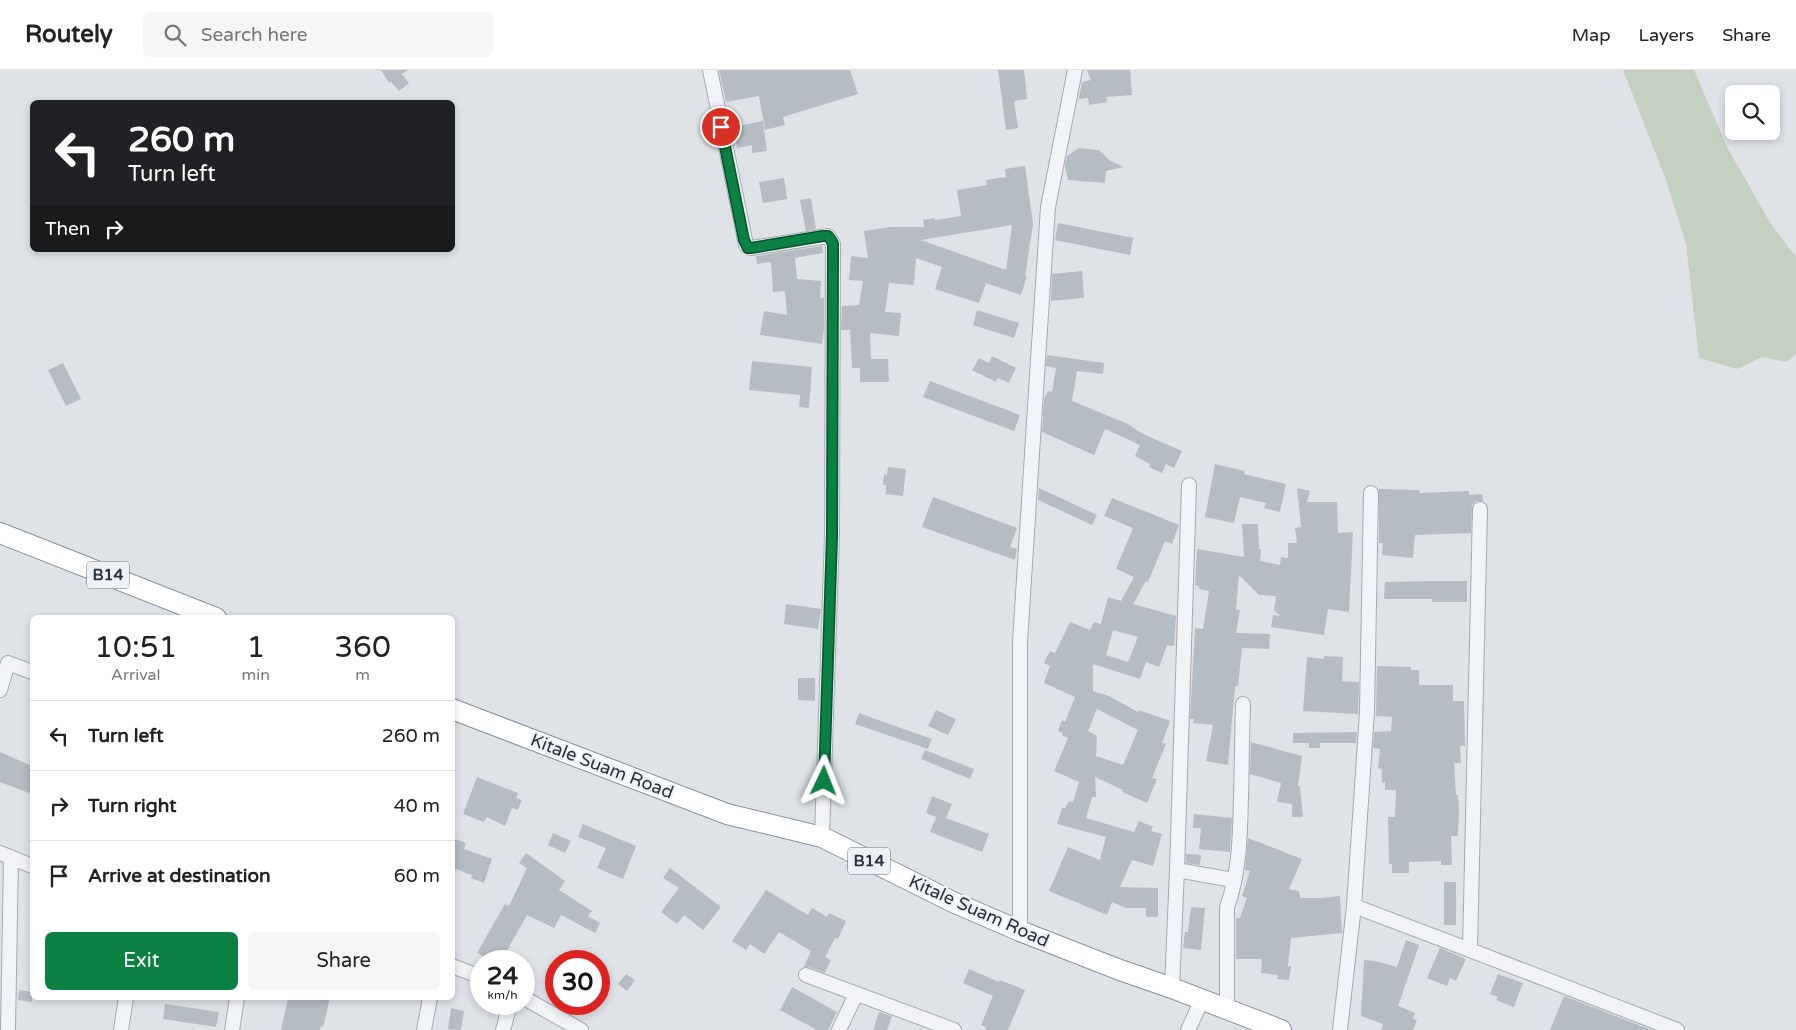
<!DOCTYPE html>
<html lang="en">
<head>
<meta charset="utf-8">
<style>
	body { margin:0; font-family:"Varela Round",sans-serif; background:#f6f6f6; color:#222; height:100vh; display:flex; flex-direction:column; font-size:19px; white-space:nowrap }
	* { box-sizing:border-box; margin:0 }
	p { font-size:16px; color:#767676 }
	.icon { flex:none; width:28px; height:28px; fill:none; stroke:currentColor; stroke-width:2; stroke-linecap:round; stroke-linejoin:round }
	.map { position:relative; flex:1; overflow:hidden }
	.side { position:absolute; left:30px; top:545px; width:425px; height:385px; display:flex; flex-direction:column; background:#fff; border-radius:8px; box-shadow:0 2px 8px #0003 }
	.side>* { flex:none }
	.guide { position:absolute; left:30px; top:30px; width:425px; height:152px; border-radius:8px; box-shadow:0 2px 8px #0003; background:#202124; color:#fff; overflow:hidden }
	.fabs { position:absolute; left:1725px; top:15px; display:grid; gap:10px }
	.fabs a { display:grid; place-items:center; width:55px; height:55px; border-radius:8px; background:#fff; box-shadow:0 2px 8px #0003; font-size:25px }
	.speed { position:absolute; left:470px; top:880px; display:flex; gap:10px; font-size:25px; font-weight:700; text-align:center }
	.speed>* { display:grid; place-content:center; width:65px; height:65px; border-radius:50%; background:#fff; box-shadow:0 2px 8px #0003; line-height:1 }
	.speed small { font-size:12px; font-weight:400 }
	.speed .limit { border:8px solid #d22; background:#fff; color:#111 }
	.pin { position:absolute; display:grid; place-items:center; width:42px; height:42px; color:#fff; margin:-21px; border:2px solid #fff; border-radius:50%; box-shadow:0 1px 5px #0007 }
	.me { position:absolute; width:55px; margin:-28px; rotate:2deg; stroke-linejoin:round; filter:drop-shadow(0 0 4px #0008) }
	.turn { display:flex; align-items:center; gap:18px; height:105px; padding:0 15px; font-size:22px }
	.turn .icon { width:65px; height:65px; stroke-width:2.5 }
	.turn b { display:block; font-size:35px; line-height:42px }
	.then { display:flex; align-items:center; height:48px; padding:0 15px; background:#0003; gap:10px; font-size:19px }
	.eta { display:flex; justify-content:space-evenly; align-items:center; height:85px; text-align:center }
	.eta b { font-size:30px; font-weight:600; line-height:35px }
	.cta { display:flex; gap:10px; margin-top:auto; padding:10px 15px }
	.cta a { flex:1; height:58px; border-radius:8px; background:#0b8043; color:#fff; font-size:20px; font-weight:600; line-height:58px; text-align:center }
	.cta a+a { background:#f6f6f6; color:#222 }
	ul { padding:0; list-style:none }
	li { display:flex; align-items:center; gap:15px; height:70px; padding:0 15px; border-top:1px solid #e0e0e0 }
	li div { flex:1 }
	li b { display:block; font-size:19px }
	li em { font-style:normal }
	header { display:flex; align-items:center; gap:30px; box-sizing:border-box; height:70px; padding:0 25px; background:#fff; border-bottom:1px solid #e0e0e0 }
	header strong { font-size:24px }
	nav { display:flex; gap:28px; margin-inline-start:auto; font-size:18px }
	.search { width:350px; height:45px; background:#f6f6f6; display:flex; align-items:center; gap:12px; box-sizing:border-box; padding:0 18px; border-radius:8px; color:#767676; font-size:19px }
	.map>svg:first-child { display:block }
	.green { fill:#c5d1c0 }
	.building { fill:#b6bcc4; fill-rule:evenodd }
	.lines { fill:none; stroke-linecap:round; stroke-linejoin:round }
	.minor-casing { stroke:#a4aab2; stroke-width:16 }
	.highway-casing { stroke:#86919e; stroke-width:22 }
	.minor { stroke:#f1f3f6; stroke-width:14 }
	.highway { stroke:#fff; stroke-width:20 }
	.route-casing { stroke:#07532c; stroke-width:12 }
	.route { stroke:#0b8043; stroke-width:9 }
	.labels { text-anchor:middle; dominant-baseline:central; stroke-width:5; stroke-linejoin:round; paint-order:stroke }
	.shield { fill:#eef1f5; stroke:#636b75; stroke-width:1 }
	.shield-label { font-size:16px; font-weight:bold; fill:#28323e }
	.street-label { font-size:18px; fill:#28323e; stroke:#eef1f5 }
</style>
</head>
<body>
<header>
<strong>Routely</strong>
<div class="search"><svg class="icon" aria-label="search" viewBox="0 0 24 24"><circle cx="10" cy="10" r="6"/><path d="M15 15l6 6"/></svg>Search here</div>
<nav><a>Map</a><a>Layers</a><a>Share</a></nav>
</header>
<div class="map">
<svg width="1796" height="960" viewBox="0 0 1796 960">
	<rect width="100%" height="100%" fill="#dfe3e8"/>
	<path class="green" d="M 1623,0 L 1694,0 L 1728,79 L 1771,154 L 1796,187 L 1796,284 L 1786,292 L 1762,287 L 1737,299 L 1699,288 L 1686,174 L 1666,110 Z"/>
	<path class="building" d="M 381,0 L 408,0 L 402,4 L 409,13 L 399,21 L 391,12 L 389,13 Z
		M 719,0 L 850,0 L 858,24 L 783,47 L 785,55 L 765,60 L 759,26 L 726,32 Z
		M 998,0 L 1024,0 L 1027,29 L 1014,31 L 1018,58 L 1006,60 Z
		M 1087,0 L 1130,0 L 1132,25 L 1106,27 L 1107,32 L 1089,35 L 1088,28 L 1079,29 L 1079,27 L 1082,12 L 1091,10 Z
		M 763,51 L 767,81 L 752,83 L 752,75 L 737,78 L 734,57 Z
		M 1079,78 L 1099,80 L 1109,90 L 1124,97 L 1106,101 L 1105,113 L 1068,110 L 1065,96 L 1067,86 Z
		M 1025,96 L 1033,154 L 1025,207 L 1027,206 L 1021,225 L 986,213 L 979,233 L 935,219 L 942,197 L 916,188 L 914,215 L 889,213 L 885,242 L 901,243 L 899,266 L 870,263 L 871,289 L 888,289 L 889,312 L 860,312 L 860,298 L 852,298 L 850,260 L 841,260 L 842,236 L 859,235 L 863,211 L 849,210 L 851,186 L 868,188 L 864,161 L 890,157 L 924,157 L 923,150 L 935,148 L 935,150 L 961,146 L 957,120 L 987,115 L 986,110 L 1006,107 L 1005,99 ZM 1012,155 L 1006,200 L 921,170 Z
		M 784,108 L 787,129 L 763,133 L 759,112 Z
		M 811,128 L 816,159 L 806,161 L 800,130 Z
		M 1058,153 L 1133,168 L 1130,185 L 1055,170 Z
		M 822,176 L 823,183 L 795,188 L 797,209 L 821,211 L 820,228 L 824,228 L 824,258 L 822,274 L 760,265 L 764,241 L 787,245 L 785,221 L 773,222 L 771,192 L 757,194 L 756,186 Z
		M 1082,201 L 1084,228 L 1051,231 L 1052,204 Z
		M 977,240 L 1019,253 L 1014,268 L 973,255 Z
		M 1047,285 L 1104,293 L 1103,304 L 1077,301 L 1072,331 L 1128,354 L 1143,364 L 1182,381 L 1174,398 L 1166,394 L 1162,403 L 1149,397 L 1150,394 L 1135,386 L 1140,375 L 1105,359 L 1094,385 L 1042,362 L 1044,329 L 1048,321 L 1052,322 L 1056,298 L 1046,296 Z
		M 992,286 L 1016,298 L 1009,313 L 998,308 L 996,312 L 972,300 L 979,288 L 989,293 Z
		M 752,291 L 812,297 L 809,338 L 799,337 L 800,325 L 749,320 Z
		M 63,293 L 81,329 L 66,336 L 48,300 Z
		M 930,311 L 1020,345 L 1014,361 L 923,327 Z
		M 1215,394 L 1245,401 L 1244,404 L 1286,414 L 1280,442 L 1264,438 L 1266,433 L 1240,427 L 1234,453 L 1205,447 Z
		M 888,397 L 906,399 L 903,426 L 886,424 L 886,415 L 883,415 L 884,404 L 887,405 Z
		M 1039,418 L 1097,445 L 1092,455 L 1038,430 Z
		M 1297,418 L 1310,421 L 1307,432 L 1337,432 L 1338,463 L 1353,462 L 1349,542 L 1328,539 L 1324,565 L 1271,557 L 1273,545 L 1280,546 L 1274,540 L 1276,526 L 1259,525 L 1239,505 L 1236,540 L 1240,540 L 1236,563 L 1270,564 L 1269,579 L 1242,578 L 1238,616 L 1235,616 L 1228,695 L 1206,691 L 1213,655 L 1193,653 L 1194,649 L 1190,649 L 1195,558 L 1203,559 L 1209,521 L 1199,519 L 1199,516 L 1195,515 L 1197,479 L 1244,487 L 1242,454 L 1258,454 L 1259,479 L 1261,479 L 1260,491 L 1280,495 L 1281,487 L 1288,488 L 1288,473 L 1297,473 L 1295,458 L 1301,457 Z
		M 1379,419 L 1420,420 L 1419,423 L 1469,421 L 1469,425 L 1482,424 L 1483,431 L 1476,431 L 1472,435 L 1471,463 L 1415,465 L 1413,488 L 1382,485 L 1383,473 L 1379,473 Z
		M 933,427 L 1017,458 L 1010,477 L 1017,479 L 1015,490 L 922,457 Z
		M 1112,428 L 1179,455 L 1172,474 L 1165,471 L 1148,512 L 1146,511 L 1133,534 L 1176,546 L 1174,576 L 1167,575 L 1159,597 L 1146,592 L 1140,609 L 1093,594 L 1093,621 L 1109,626 L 1138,642 L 1139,640 L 1170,651 L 1162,673 L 1166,674 L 1152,708 L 1157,709 L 1147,733 L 1122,722 L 1123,720 L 1095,707 L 1096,727 L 1092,727 L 1086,748 L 1134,762 L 1139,751 L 1153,757 L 1151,761 L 1162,764 L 1153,796 L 1132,790 L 1120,817 L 1158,818 L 1158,847 L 1146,847 L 1146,838 L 1126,838 L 1112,832 L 1107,845 L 1049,821 L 1068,777 L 1100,790 L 1106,767 L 1057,754 L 1062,738 L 1065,738 L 1069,731 L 1073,732 L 1079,712 L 1054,701 L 1068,668 L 1062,665 L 1063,663 L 1058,661 L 1062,650 L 1065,652 L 1075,627 L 1044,613 L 1050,596 L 1044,593 L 1050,581 L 1055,583 L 1070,552 L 1090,560 L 1094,552 L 1101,554 L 1108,527 L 1121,531 L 1134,507 L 1116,499 L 1133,458 L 1104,446 ZM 1113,560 L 1138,567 L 1128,592 L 1106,585 ZM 1097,639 L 1138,660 L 1123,695 L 1096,686 L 1097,666 L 1088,661 Z
		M 1432,511 L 1467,511 L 1467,532 L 1432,532 L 1432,529 L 1384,529 L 1385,512 Z
		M 786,534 L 821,539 L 818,559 L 784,554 Z
		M 1324,586 L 1343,587 L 1342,611 L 1359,612 L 1358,644 L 1303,641 L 1307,587 L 1324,589 Z
		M 1377,596 L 1411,597 L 1411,600 L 1419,600 L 1419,615 L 1453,615 L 1453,631 L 1464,631 L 1465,676 L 1460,676 L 1461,693 L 1454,693 L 1456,725 L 1458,725 L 1459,740 L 1458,766 L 1451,766 L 1452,795 L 1441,795 L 1441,791 L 1409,792 L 1409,803 L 1392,803 L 1392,794 L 1389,794 L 1388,747 L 1395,747 L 1396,720 L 1385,720 L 1385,712 L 1382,713 L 1382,699 L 1378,698 L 1380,679 L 1373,678 L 1374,662 L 1391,661 L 1392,647 L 1376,646 Z
		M 798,608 L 815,608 L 815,631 L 798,630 Z
		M 936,640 L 956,649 L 948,665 L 928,656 Z
		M 859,643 L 932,669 L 928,679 L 855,654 Z
		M 1357,662 L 1356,673 L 1320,673 L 1320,678 L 1309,678 L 1309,673 L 1293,673 L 1293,663 Z
		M 1251,672 L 1302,686 L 1298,716 L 1300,716 L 1303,747 L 1292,747 L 1292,734 L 1277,732 L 1281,713 L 1250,704 Z
		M 925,680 L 974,699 L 970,709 L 921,689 Z
		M 0,682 L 32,696 L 32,724 L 0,712 Z
		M 477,707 L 518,723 L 516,728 L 522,730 L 518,740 L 512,738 L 505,756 L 487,747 L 484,752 L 463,744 Z
		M 932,726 L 952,734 L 946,748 L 989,764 L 982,782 L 930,762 L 936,747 L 926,743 Z
		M 1194,744 L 1232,748 L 1230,782 L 1199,779 L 1201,758 L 1193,758 Z
		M 583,754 L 636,776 L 623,809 L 597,798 L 606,778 L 578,767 Z
		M 553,763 L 571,771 L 565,783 L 548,775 Z
		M 452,768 L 466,773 L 464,779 L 492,789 L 484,813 L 471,808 L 472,805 L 456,799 L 452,806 Z
		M 1248,768 L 1302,789 L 1289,819 L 1299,821 L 1300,828 L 1322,828 L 1340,826 L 1342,863 L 1291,868 L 1288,896 L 1291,896 L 1289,910 L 1277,909 L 1278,905 L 1261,903 L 1262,889 L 1236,889 L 1236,848 L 1240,848 L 1247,828 L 1242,826 L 1250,801 L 1245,800 Z
		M 526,783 L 565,811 L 559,820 L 592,841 L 588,846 L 600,853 L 595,863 L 561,845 L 554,858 L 527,845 L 501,891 L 492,891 L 477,883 L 505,834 L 509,836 L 527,798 L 519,793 Z
		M 1186,784 L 1201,785 L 1200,795 L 1186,793 Z
		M 670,798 L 721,837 L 703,860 L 684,845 L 677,854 L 661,842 L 679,818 L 663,808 Z
		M 1444,812 L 1456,812 L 1456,855 L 1444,855 Z
		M 766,820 L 808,845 L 812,838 L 827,847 L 829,843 L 846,851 L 838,869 L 835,868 L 825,887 L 831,890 L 825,903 L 809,897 L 804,897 L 811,881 L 779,862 L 764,884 L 750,874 L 746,880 L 732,871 Z
		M 1191,837 L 1205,838 L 1201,880 L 1183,878 L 1185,862 L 1188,862 Z
		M 1406,870 L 1419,875 L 1398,936 L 1415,943 L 1413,949 L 1417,950 L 1413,960 L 1381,960 L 1383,954 L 1361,946 L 1364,890 L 1375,891 L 1397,897 Z
		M 1440,878 L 1466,889 L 1456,911 L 1450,908 L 1447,916 L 1427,908 Z
		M 969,899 L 999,912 L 1000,910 L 1025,920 L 1008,960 L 985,960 L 986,957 L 981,955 L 993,926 L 963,913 Z
		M 626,904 L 635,910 L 627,921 L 618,914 Z
		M 1498,904 L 1523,913 L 1514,937 L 1496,930 L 1498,927 L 1490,924 Z
		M 792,917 L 837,942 L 828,960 L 817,960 L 780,940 Z
		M 19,920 L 32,922 L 32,932 L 18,930 Z
		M 1564,926 L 1652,960 L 1550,960 Z
		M 288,928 L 330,928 L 323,957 L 321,956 L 320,960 L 281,960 Z
		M 165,934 L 219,942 L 216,957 L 163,949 Z
		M 451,938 L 464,941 L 461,960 L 448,959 Z
		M 879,942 L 892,946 L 887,960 L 873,960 Z"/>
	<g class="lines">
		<g class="minor-casing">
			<path id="minor" d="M 710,0 L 746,175 L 751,178 L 828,166 L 833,174 L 832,465 L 822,767
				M 0,620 L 8,593 L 32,602
				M 0,783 L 32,796
				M 1177,800 L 1233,810
				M 1354,836 L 1470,880 L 1677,960
				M 1020,861 L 1020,572 L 1038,290 L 1048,137 L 1075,0
				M 1470,880 L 1480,439
				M 452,896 L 481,907
				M 806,905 L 954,960
				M 1172,918 L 1177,800 L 1189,415
				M 524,928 L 581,960
				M 1227,940 L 1227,837 C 1240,802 1240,763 1241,726 C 1242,695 1242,665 1243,634
				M 8,960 L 11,787
				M 121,960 L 126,928
				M 232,960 L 237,928
				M 424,960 L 430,928
				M 503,960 L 510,934
				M 839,960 L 856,924
				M 1188,960 L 1202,930
				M 1340,960 L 1354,836 L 1367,642 L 1371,423"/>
		</g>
		<g class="highway-casing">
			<path id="highway" d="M 0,463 L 216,548
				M 452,639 L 727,744 L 822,767 L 955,833 L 1020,861 L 1120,900 L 1172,918 L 1281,960"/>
		</g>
		<use href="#minor" class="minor"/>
		<use href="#highway" class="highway"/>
	</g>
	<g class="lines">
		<g class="route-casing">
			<path id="route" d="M 721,57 L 744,170 L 748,178 L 751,178 L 823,166 L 828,166 L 831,170 L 833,174 L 832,465 L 824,711"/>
		</g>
		<use href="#route" class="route"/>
	</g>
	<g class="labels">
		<g class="shield">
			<rect x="87" y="491.5" width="42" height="27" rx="4"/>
			<rect x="848" y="777.5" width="42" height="27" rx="4"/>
		</g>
		<g class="shield-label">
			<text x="108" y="505">B14</text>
			<text x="869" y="791">B14</text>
		</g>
		<g class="street-label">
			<text transform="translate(602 696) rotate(21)">Kitale Suam Road</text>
			<text transform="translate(979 841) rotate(24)">Kitale Suam Road</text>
		</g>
	</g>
</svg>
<div class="fabs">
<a><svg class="icon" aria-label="search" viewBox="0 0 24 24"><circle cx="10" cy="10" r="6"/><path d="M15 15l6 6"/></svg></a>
</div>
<div class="speed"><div>24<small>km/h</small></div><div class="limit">30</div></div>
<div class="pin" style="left:721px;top:57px;background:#d93025"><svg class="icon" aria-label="arrive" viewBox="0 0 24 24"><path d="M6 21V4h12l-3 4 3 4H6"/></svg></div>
<svg class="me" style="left:824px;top:711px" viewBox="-20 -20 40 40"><path d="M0-17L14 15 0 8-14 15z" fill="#0b8043" stroke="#fff" stroke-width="4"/></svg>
<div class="guide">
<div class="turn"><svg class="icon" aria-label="left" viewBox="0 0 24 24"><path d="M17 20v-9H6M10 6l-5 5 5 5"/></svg><div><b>260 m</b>Turn left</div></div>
<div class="then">Then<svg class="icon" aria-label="right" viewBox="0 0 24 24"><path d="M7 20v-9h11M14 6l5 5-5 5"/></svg></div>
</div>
<section class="side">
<div class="eta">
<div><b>10:51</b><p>Arrival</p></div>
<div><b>1</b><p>min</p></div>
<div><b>360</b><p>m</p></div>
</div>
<ul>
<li><svg class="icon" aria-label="left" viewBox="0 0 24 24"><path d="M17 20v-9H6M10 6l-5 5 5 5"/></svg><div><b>Turn left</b></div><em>260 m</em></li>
<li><svg class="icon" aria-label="right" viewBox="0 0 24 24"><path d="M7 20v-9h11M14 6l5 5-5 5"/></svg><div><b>Turn right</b></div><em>40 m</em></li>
<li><svg class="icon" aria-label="arrive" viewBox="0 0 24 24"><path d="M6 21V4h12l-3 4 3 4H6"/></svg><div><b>Arrive at destination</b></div><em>60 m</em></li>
</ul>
<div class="cta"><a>Exit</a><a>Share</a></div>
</section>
</div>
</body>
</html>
